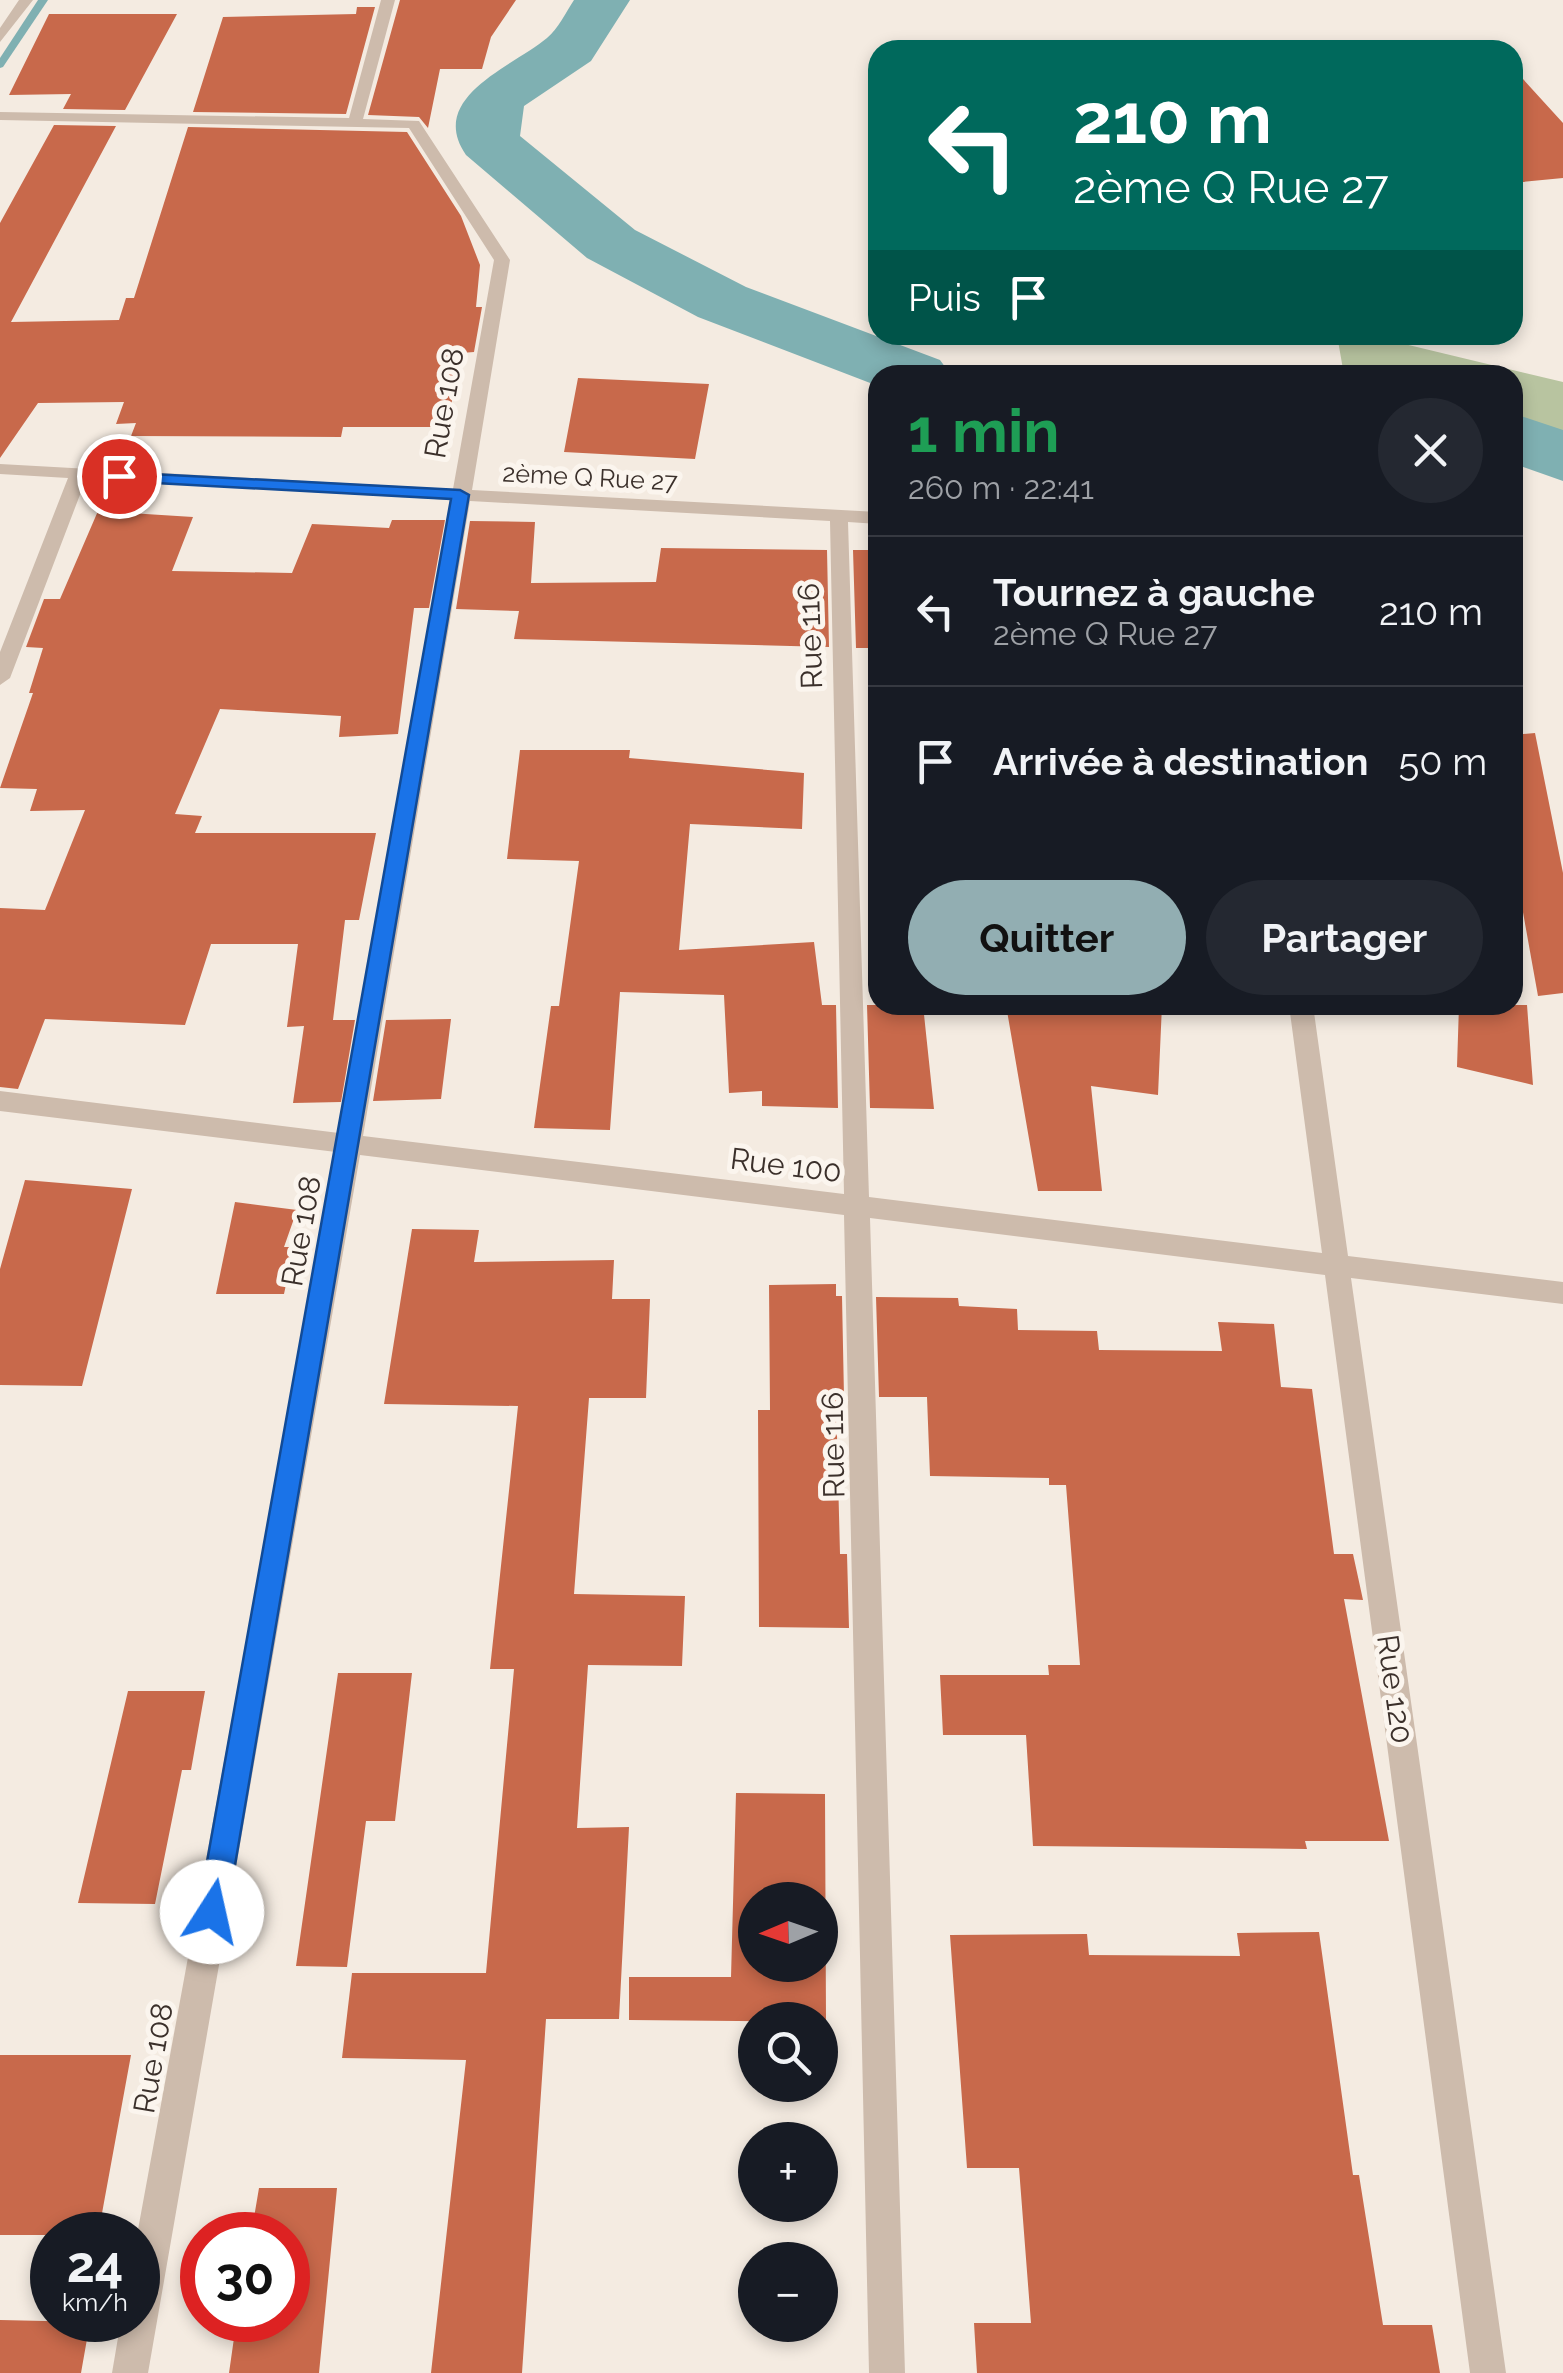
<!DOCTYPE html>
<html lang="fr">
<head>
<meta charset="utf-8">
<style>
	body { margin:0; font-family:Raleway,sans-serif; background:#242831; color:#f1f3f6; height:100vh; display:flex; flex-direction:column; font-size:38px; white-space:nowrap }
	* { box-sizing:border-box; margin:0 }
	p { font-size:32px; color:#9ea1a6 }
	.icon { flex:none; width:55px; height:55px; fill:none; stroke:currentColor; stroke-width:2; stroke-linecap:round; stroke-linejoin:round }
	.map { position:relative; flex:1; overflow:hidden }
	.side { position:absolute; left:868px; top:365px; width:655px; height:650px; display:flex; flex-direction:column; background:#171b24; border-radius:30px; box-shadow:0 5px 15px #0003 }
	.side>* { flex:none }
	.top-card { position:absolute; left:868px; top:40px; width:655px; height:305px; border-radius:30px; box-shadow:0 5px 15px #0003; background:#00695c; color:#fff; overflow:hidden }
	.needle { width:65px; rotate:268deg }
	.controls { position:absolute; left:738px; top:1882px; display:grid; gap:20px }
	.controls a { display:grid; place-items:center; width:100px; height:100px; border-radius:50%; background:#171b24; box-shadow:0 5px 15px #0003; font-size:50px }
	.speed { position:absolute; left:30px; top:2212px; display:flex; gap:20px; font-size:50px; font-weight:700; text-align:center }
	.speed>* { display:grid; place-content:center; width:130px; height:130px; border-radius:50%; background:#171b24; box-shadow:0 5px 15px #0003; line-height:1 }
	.speed small { font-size:25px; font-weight:400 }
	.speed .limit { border:15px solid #d22; background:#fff; color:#111 }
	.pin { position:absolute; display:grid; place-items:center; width:85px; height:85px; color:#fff; margin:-42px; border:5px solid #fff; border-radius:50%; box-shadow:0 2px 10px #0007 }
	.me { position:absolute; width:110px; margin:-55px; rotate:10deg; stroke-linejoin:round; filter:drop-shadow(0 0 8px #0008) }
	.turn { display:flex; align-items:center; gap:35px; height:210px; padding:0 40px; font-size:45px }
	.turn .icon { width:130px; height:130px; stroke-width:2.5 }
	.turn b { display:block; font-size:70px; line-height:85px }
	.then { display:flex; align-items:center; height:95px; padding:0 40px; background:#0003; gap:20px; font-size:38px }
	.round { display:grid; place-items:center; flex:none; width:105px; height:105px; border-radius:52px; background:#242831 }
	.overview { display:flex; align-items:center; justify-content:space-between; height:170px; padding:0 40px }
	h1 { font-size:60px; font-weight:700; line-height:75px; color:#1e9e55 }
	.cta { display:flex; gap:20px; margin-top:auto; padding:20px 40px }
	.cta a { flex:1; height:115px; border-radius:60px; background:#92aeb2; color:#111; font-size:40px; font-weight:700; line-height:115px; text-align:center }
	.cta a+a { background:#242831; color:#f1f3f6 }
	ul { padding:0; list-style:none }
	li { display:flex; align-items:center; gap:30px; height:150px; padding:0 40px; border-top:2px solid #363941 }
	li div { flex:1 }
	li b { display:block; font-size:38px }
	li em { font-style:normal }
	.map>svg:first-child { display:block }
	.green { fill:#b8c4a0 }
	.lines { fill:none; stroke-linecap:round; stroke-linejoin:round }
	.stream { fill:#7fb0b2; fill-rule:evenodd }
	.river { fill:#7fb0b2; fill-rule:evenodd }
	.building { fill:#c8694b; fill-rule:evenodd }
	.minor { fill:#cdbbac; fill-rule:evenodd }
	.route { fill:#1a73e8; stroke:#114b97; stroke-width:2.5 }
	.labels { text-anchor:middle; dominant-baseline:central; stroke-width:10; stroke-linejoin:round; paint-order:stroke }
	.far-street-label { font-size:25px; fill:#3b302b; stroke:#fbf5ee }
	.street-label { font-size:30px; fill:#3b302b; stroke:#fbf5ee }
</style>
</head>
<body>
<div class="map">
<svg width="1563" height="2373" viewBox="0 0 1563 2373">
	<rect width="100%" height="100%" fill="#f4ebe1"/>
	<path class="green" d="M 1337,335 L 1367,335 L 1563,382 L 1563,442 L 1513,422 L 1512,375 L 1344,375 Z"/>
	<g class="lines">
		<path class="stream" d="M 38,0 L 48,0 L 3,67 L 0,68 L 0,58 Z"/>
		<path class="river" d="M 574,0 L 630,0 L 591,61 L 524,106 L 520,136 L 635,230 L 746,287 L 940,360 L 951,375 L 878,375 L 878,386 L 698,317 L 587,258 L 466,155 C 426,97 514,66 547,38 C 558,29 566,12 574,0 Z
			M 1512,413 L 1563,430 L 1563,481 L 1512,463 Z"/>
	</g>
	<path class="building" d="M 400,0 L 516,0 L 491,37 L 482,69 L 440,69 L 428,128 L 419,117 L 368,115 Z
		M 357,7 L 375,7 L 346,114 L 193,112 L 223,17 L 356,14 Z
		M 49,14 L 177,14 L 125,110 L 63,109 L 71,94 L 9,95 Z
		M 1512,67 L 1563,123 L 1563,178 L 1512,183 Z
		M 54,125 L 116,126 L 11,322 L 119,320 L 126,298 L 134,298 L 188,127 L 407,132 L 461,216 L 480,265 L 476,307 L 482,307 L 474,352 L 461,353 L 447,427 L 343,427 L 341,437 L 131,436 L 136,423 L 116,424 L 124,402 L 38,403 L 0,458 L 0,223 Z
		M 578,378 L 709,384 L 695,459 L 564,452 Z
		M 98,511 L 193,517 L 172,571 L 292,573 L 312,524 L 389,528 L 392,520 L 445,520 L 429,608 L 414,608 L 398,734 L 339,737 L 341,716 L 220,709 L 175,814 L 202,816 L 195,833 L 376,833 L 359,920 L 345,920 L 333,1020 L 355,1020 L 341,1102 L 293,1103 L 304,1026 L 287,1027 L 298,944 L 211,944 L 185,1025 L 45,1019 L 18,1089 L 0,1087 L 0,908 L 45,910 L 85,810 L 30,811 L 37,789 L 0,788 L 33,693 L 29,693 L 43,648 L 26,647 L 44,599 L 60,599 Z
		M 470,521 L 535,522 L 531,583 L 656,582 L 661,548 L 827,550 L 829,647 L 514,639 L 519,611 L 456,609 Z
		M 853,550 L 878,550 L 878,648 L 856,648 Z
		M 1535,733 L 1563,873 L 1563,993 L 1538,996 L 1512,851 L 1512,735 Z
		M 520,750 L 630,750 L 629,758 L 804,773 L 802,829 L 690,824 L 679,950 L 814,942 L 822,1005 L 836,1005 L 838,1108 L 762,1106 L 762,1091 L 729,1093 L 724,995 L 620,992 L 610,1130 L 534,1128 L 551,1006 L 559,1006 L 579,861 L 507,859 Z
		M 867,1005 L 923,1005 L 934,1109 L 870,1108 Z
		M 1006,1005 L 1162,1005 L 1158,1095 L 1091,1086 L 1102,1191 L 1038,1191 Z
		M 1459,1005 L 1527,1005 L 1533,1085 L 1457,1067 Z
		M 451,1019 L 441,1099 L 373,1101 L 386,1020 Z
		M 25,1180 L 132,1189 L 82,1386 L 0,1385 L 0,1269 Z
		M 235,1202 L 297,1210 L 284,1247 L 294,1247 L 284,1294 L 216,1294 Z
		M 412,1229 L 479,1230 L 474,1262 L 614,1260 L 612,1299 L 650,1299 L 646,1398 L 589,1398 L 574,1594 L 685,1596 L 682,1666 L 588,1665 L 577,1828 L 629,1827 L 619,2019 L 546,2019 L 522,2373 L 431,2373 L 466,2060 L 342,2058 L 352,1973 L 486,1973 L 514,1669 L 490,1669 L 518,1406 L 384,1404 Z
		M 836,1284 L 836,1296 L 842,1296 L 844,1397 L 836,1397 L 840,1554 L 847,1554 L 849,1628 L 759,1627 L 758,1410 L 770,1410 L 769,1285 Z
		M 876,1297 L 958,1298 L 959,1306 L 1017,1309 L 1018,1330 L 1097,1331 L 1099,1350 L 1222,1351 L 1218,1322 L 1274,1324 L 1281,1387 L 1312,1389 L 1334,1554 L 1353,1554 L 1363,1600 L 1344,1599 L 1389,1841 L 1305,1841 L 1307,1849 L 1033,1846 L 1026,1735 L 943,1735 L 940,1675 L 1049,1675 L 1048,1665 L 1080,1665 L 1066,1485 L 1049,1485 L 1049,1478 L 930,1476 L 927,1397 L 879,1397 Z
		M 338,1673 L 412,1673 L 395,1821 L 366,1821 L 347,1967 L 296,1966 Z
		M 128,1691 L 205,1691 L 191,1770 L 182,1770 L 155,1904 L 78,1903 Z
		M 736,1793 L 825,1794 L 826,2022 L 629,2020 L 629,1977 L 731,1977 ZM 755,1900 L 820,1900 L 820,1965 L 755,1965 Z
		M 1319,1932 L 1353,2175 L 1359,2175 L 1383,2325 L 1432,2325 L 1440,2373 L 977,2373 L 974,2323 L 1031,2323 L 1019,2168 L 967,2168 L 950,1935 L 1087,1934 L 1089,1955 L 1240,1956 L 1237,1933 Z
		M 0,2055 L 131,2055 L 98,2235 L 0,2235 Z
		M 259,2188 L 337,2188 L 319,2373 L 229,2373 L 236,2324 L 288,2324 L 288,2235 L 251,2235 Z
		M 0,2320 L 90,2322 L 81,2373 L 0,2373 Z"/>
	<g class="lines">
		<path class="minor" d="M 19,0 L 33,0 L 0,42 L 0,28 Z
			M 381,0 L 395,0 L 363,119 L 419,121 L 510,260 L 472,490 L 878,512 L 878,524 L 848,522 L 869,1197 L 1322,1253 L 1289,1005 L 1313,1005 L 1348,1256 L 1563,1282 L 1563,1304 L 1351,1278 L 1506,2373 L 1470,2373 L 1325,1275 L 870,1218 L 905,2373 L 869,2373 L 844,1215 L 360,1155 L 148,2373 L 112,2373 L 121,2320 L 138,2320 L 137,2235 L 336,1152 L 0,1111 L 0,1091 L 339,1133 L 452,500 L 86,479 L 10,678 L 0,685 L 0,652 L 68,478 L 0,474 L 0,464 L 453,489 L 494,260 L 409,128 L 0,120 L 0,112 L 349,118 ZM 470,501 L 830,521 L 844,1194 L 363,1136 Z"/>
	</g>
	<path class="route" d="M 113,472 L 460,490 L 469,495 L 227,1912 L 223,1922 L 212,1926 L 202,1922 L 198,1912 L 451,499 L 119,481 L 111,476 Z"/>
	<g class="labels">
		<g class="far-street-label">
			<text transform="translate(590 477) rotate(3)">2ème Q Rue 27</text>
		</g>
		<g class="street-label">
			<text transform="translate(444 403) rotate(-80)">Rue 108</text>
			<text transform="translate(810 636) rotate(-92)">Rue 116</text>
			<text transform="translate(786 1165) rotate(7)">Rue 100</text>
			<text transform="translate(301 1231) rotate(-80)">Rue 108</text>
			<text transform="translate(833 1445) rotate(-91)">Rue 116</text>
			<text transform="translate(1395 1689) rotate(82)">Rue 120</text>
			<text transform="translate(153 2058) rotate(-80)">Rue 108</text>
		</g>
	</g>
</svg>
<div class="controls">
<a><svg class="needle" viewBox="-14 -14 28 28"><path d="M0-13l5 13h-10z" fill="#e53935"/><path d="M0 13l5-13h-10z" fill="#9ea1a6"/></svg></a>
<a><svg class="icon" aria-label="search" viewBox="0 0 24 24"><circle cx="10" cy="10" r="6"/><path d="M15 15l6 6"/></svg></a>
<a>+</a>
<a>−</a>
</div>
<div class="speed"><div>24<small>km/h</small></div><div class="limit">30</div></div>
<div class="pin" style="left:119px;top:476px;background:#d93025"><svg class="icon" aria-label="arrive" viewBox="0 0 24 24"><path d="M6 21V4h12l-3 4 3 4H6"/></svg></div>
<svg class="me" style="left:212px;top:1912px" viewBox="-20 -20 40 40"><circle r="19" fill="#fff"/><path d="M0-13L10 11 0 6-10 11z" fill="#1a73e8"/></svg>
<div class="top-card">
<div class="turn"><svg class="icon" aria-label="left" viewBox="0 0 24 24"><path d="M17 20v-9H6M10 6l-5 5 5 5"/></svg><div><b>210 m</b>2ème Q Rue 27</div></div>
<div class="then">Puis<svg class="icon" aria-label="arrive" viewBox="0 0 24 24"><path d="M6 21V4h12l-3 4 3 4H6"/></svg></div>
</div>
<section class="side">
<div class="overview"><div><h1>1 min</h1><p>260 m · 22:41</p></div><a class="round"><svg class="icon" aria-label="close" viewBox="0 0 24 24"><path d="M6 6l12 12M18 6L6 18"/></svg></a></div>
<ul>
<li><svg class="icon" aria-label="left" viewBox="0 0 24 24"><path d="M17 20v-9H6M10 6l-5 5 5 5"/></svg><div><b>Tournez à gauche</b><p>2ème Q Rue 27</p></div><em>210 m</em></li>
<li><svg class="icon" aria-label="arrive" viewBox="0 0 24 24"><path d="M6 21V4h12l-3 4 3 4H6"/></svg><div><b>Arrivée à destination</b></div><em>50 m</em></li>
</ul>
<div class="cta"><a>Quitter</a><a>Partager</a></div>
</section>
</div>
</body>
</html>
